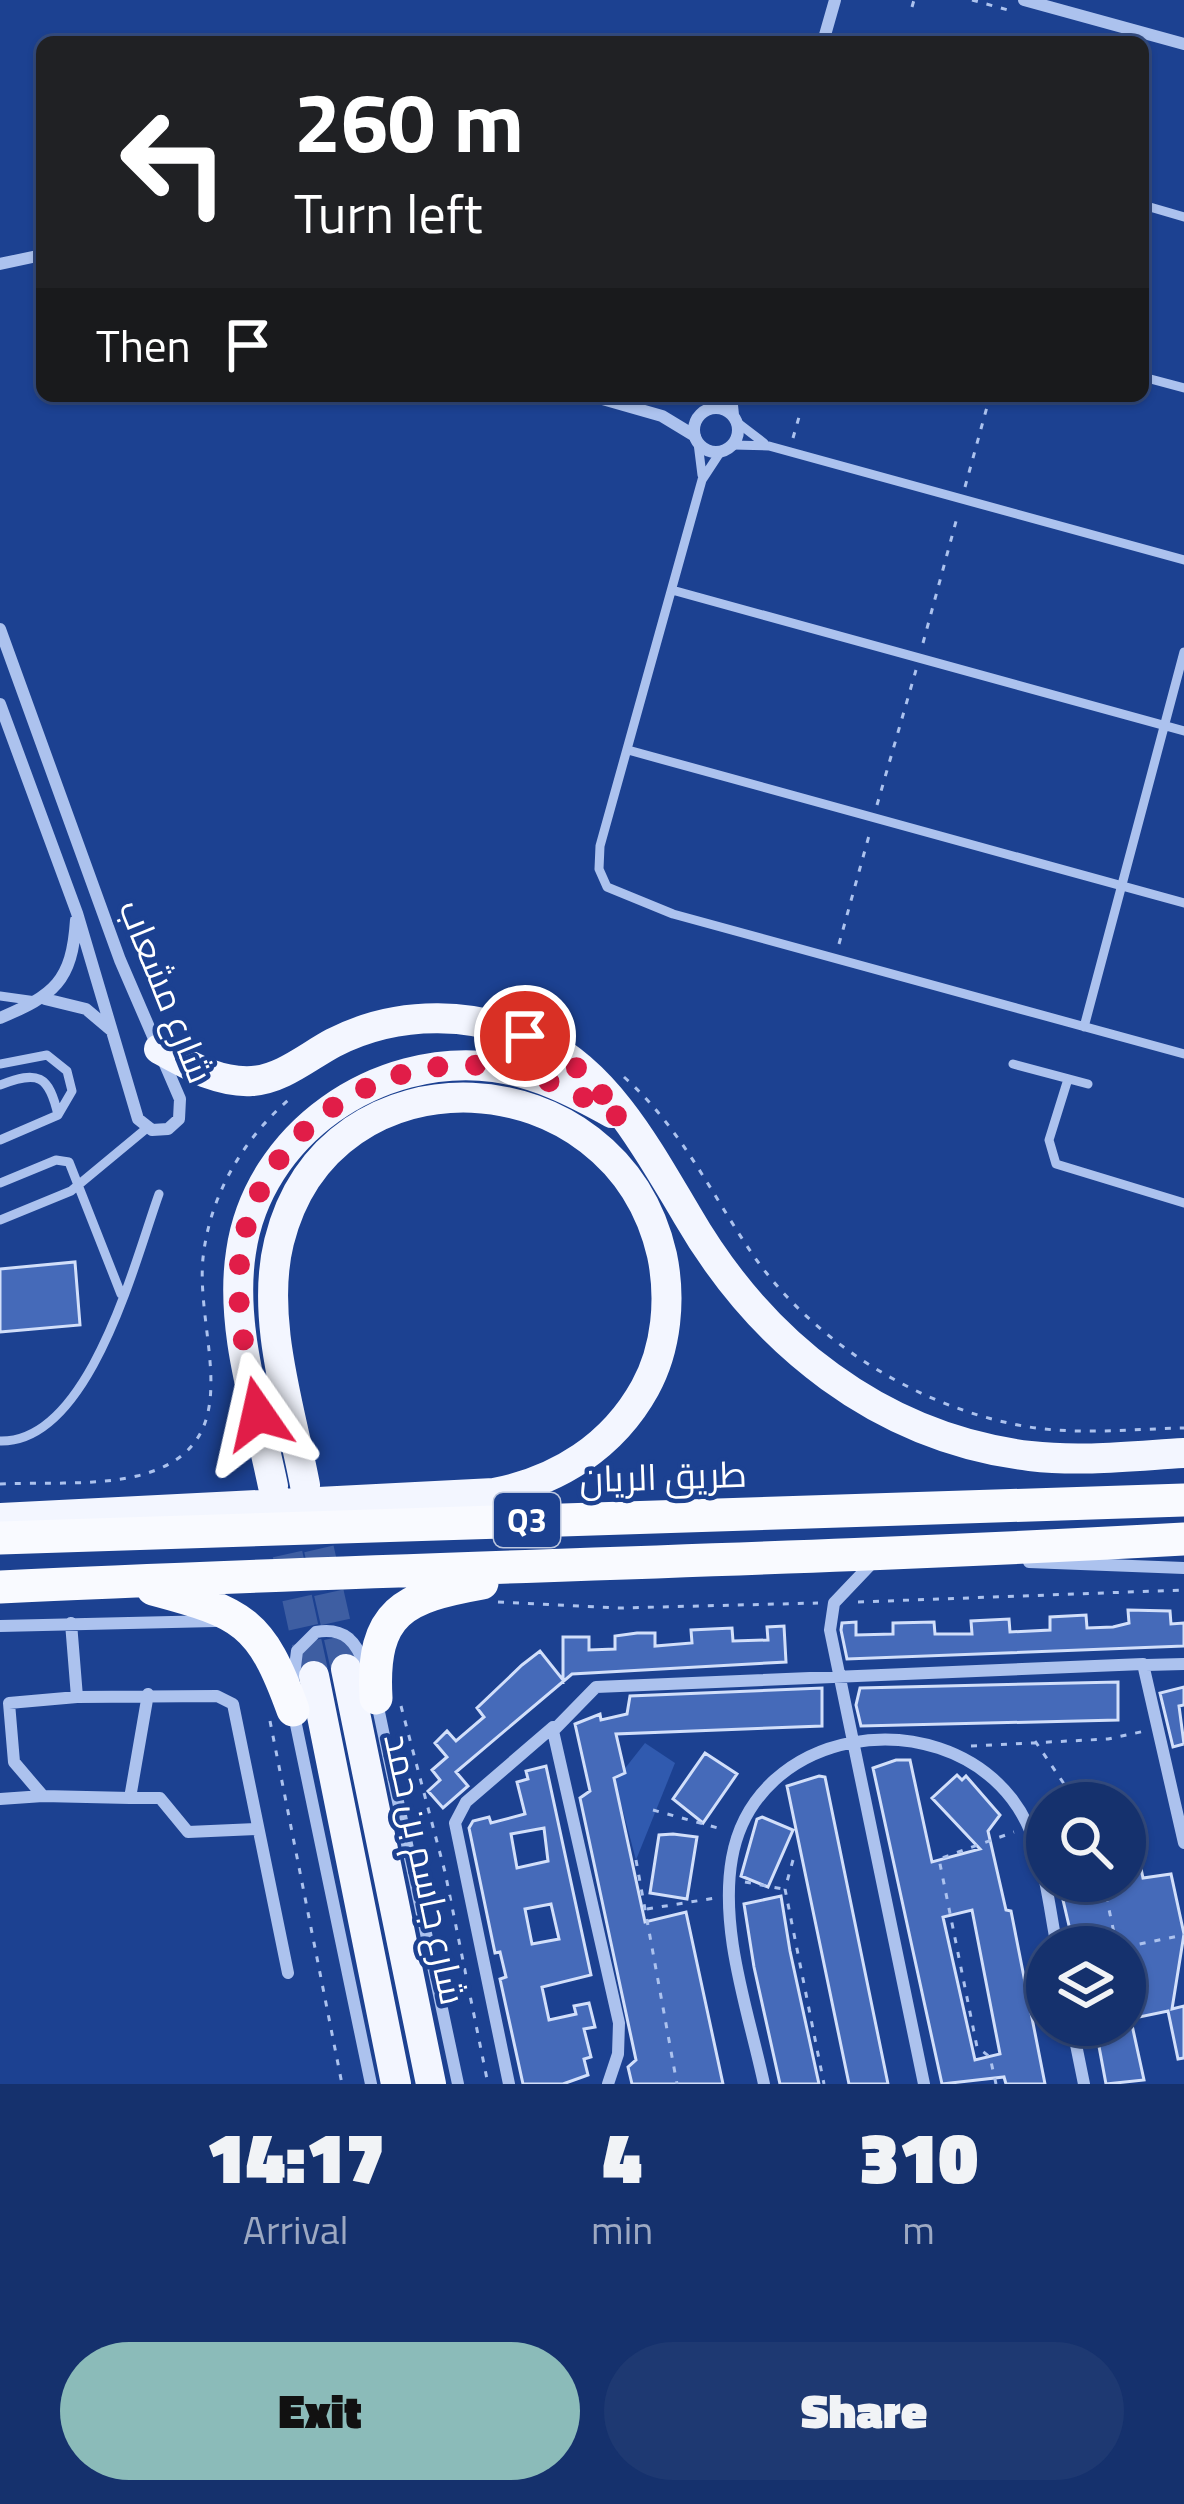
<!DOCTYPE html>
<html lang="en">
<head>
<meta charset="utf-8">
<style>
	body { margin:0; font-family:"Titillium Web",Cairo,sans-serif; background:#1e3972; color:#f1f3f6; height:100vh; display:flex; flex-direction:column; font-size:45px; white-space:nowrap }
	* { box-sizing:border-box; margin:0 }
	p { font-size:39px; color:#9da9c2 }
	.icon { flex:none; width:66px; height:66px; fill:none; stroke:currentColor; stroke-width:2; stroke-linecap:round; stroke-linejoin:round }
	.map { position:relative; height:2084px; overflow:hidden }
	.details { display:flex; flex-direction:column; background:#15316d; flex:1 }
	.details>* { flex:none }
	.guide { position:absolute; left:36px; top:36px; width:1113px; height:366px; border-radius:18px; box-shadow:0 3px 9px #0004,0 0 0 3px #344c80; background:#202124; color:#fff; overflow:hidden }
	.tools { position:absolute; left:1026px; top:1782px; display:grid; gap:24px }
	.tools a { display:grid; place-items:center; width:120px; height:120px; border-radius:50%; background:#15316d; box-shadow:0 3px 9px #0004,0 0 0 3px #344c80; font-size:60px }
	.pin { position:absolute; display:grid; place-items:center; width:102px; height:102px; color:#fff; margin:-51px; border:6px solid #fff; border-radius:50%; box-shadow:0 3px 12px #0007 }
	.me { position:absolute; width:132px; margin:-66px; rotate:349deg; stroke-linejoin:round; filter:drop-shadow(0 0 9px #0008) }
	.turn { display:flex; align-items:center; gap:42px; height:252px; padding:0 60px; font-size:54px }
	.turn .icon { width:156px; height:156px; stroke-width:2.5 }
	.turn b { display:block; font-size:84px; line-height:102px }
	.then { display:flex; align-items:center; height:114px; padding:0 60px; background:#0003; gap:24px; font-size:45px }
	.eta { display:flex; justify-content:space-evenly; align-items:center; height:204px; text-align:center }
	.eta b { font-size:72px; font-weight:800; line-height:84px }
	.primary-button { display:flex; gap:24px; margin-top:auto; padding:24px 60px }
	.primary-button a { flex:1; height:138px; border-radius:72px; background:#8bbbb9; color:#111; font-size:48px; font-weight:800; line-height:138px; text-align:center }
	.primary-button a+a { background:#1e3972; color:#f1f3f6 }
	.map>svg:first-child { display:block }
	.green { fill:#305aaf }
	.building { fill:#456ab9; stroke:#d2dffa; stroke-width:3; fill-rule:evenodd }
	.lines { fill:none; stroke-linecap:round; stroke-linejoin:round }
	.primary-tunnel { stroke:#3e5ea2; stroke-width:30; stroke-dasharray:30 15; stroke-linecap:butt }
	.path { stroke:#acc2ee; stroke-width:3; stroke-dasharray:6 9; stroke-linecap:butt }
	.service { stroke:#acc2ee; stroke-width:9 }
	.minor { stroke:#acc2ee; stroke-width:12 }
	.primary { stroke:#f3f6ff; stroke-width:30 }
	.trunk { stroke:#f9faff; stroke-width:33 }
	.route { stroke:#e11d48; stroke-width:21; stroke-dasharray:0 37.8 }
	.labels { text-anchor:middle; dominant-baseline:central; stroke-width:9; stroke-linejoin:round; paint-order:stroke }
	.shield { fill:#1c4191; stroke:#bbc6de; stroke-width:3 }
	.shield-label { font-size:33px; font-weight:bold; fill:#fff }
	.street-label { font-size:36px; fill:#fff; stroke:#1c4191 }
</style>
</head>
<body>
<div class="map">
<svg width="1184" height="2084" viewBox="0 0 1184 2084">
	<rect width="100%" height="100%" fill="#1c4191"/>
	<path class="green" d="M 645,1743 L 675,1763 L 636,1860 L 615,1781 Z"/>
	<path class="building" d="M 75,1262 L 80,1325 L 0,1332 L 0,1269 Z
		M 1128,1610 L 1170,1611 L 1171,1624 L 1184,1623 L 1184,1646 L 847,1659 L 841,1630 L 842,1623 L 856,1622 L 856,1635 L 893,1634 L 893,1623 L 934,1622 L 935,1634 L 972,1634 L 971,1621 L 1009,1619 L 1010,1632 L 1050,1630 L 1050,1617 L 1086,1615 L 1087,1628 L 1113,1627 L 1129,1623 Z
		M 784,1626 L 786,1662 L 572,1674 L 456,1772 L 468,1786 L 443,1808 L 428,1791 L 440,1780 L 432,1770 L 447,1757 L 435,1743 L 447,1731 L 456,1741 L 484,1717 L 477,1708 L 522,1665 L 540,1651 L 563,1680 L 563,1637 L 589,1637 L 589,1650 L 615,1649 L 615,1636 L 637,1633 L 655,1633 L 655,1646 L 692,1643 L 691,1630 L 732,1628 L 733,1641 L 768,1640 L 767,1627 Z
		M 1118,1682 L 1118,1720 L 861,1726 L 856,1705 L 860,1688 Z
		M 1184,1687 L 1184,1705 L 1179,1706 L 1184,1744 L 1173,1747 L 1160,1693 Z
		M 822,1688 L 822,1726 L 616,1734 L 625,1773 L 614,1778 L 645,1922 L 686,1912 L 723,2084 L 632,2084 L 628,2067 L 636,2060 L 580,1798 L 590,1791 L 575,1724 L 600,1714 L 601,1720 L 627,1714 L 630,1696 Z
		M 705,1753 L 737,1774 L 703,1823 L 673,1799 Z
		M 896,1760 L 910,1760 L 932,1862 L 980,1849 L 932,1798 L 957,1775 L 962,1780 L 966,1776 L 1000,1815 L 988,1831 L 1006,1910 L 1011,1911 L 1045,2084 L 1006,2084 L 1004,2077 L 942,2084 L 873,1768 ZM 972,1910 L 1000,2054 L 975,2060 L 943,1917 Z
		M 546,1766 L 591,1975 L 542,1987 L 549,2020 L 576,2014 L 574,2006 L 589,2003 L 595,2027 L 584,2029 L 591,2057 L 584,2059 L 588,2075 L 563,2084 L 523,2084 L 500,1979 L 506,1977 L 500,1952 L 495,1953 L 469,1828 L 473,1821 L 489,1817 L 491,1823 L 525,1814 L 517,1782 L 528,1779 L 526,1771 ZM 544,1828 L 548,1861 L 517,1868 L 511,1834 ZM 551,1904 L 559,1939 L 532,1944 L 525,1909 Z
		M 819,1776 L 825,1777 L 888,2084 L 849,2084 L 787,1786 Z
		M 762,1817 L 793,1830 L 768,1887 L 741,1876 L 757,1819 Z
		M 1131,1821 L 1143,1878 L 1171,1874 L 1184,1934 L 1172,2009 L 1184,2006 L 1184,2058 L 1178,2059 L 1168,2011 L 1125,2020 L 1125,1944 L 1074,1947 L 1063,1900 L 1059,1881 L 1125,1881 L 1125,1822 Z
		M 673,1834 L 697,1837 L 687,1899 L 650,1893 L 659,1835 Z
		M 781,1896 L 790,1951 L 819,2084 L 780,2084 L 754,1967 L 744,1904 Z
		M 1095,2025 L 1132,2025 L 1144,2080 L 1106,2084 Z"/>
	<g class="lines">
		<path class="primary-tunnel" d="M 309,1505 L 346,1669
			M 278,1510 L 314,1676"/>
		<path class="path" d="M 972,0 L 1015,12
			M 912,7 L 914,0
			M 793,438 L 799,417
			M 965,487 L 990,396
			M 923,643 L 958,514
			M 877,805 L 916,670
			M 839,944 L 870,832
			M 624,1077 C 682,1129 710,1192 753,1255 C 813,1341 915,1405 1018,1425 C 1072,1436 1130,1429 1184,1428
			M 0,1484 C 44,1482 94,1486 137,1476 C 254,1447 195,1339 203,1258 C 210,1193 245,1136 294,1095
			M 498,1602 L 619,1608 L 818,1603
			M 858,1602 L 1184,1590
			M 401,1706 L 445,1872 L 488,2084
			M 270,1721 L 342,2084
			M 1035,1741 L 1077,1803
			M 971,1746 L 1108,1739 L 1145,1731
			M 653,1810 L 725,1830
			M 636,1860 L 677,2084
			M 793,1860 L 785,1889 L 824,2084
			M 1103,1881 L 1117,1947
			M 745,1882 L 783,1889
			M 647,1909 L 715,1898
			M 1125,1947 L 1184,1935
			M 1125,1981 L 1134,2020
			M 996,2084 L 990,2057 L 977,2047 L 939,1859 L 1014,1832"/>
		<path class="service" d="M 1143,205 L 1184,217
			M 1143,377 L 1184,388
			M 738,423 L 764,443
			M 698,443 L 702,475
			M 733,445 L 769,446 L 1184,560
			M 721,451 L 702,480 L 600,846 L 599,869 L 607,887 L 673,914 L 1184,1054
			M 672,590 L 1184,731
			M 628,750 L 1184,903
			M 0,996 L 36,1001
			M 1084,1027 L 1184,652
			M 0,1064 L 47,1055 L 67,1071 L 72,1091 L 58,1115 L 0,1140
			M 1013,1064 L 1088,1084
			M 1068,1079 L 1049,1140 L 1056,1164 L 1184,1203
			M 0,1085 C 38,1070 49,1075 58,1115
			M 0,1183 L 56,1160 L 69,1162 L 121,1294
			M 0,1220 L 71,1191 L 147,1128
			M 0,1441 C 90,1443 135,1260 159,1194"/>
		<path class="minor" d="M 1024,0 L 1184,44
			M 823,42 L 835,0
			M 0,264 L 42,255
			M 592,396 L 662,416 L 695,436
			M 731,396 L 733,415
			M694 430a22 22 0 1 1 44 0a22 22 0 1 1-44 0Z
			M 0,629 L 120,960 L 180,1099 L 179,1119 L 168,1129 L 152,1130 L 138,1119 L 77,913 L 0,704
			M 45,999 L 86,1009 L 112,1031
			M 0,1018 C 54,995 72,982 76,920
			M 873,1562 L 834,1603 L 830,1630 L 924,2084
			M 1029,1562 L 1184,1568
			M 71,1623 L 77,1697 L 217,1696 L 233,1704 L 288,1973
			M 0,1626 L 215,1621
			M 1146,1665 L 1184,1664
			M 293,1683 L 297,1651 L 316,1632 C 345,1627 357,1642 365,1667
			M 148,1694 L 130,1798 L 160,1798 L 188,1832 L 256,1829
			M 77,1697 L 9,1703 L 14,1762 L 43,1796 L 130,1798
			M 376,1698 L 458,2084
			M 294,1715 L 371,2084
			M 0,1799 L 43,1796
			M 1072,2025 L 1084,2084
			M 509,2084 L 455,1823 L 466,1802 L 553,1727
			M 608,2084 L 618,2054 L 619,2023 L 553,1731 L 596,1687 L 1143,1664 L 1184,1843
			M 764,2084 C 749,2013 719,1931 732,1858 C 755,1728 935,1700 1012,1799 C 1044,1841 1047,1897 1057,1947"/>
		<path class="primary" d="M 159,1049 C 189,1065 217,1083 252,1081 C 282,1079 307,1057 333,1043 C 399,1009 477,1011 543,1043 C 609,1075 651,1155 687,1215 C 761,1343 880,1438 1030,1456 C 1081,1462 1133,1456 1184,1453
			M 273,1486 C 258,1412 229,1328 241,1252 C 258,1134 377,1052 494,1067 C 537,1073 574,1092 612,1113
			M 0,1518 L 494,1493 C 558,1481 613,1446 645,1388 C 667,1348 671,1298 662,1255 C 616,1055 329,1040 279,1242 C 260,1319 291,1410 305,1485
			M 346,1669 L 431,2084
			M 314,1676 L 396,2084"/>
		<path class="trunk" d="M 0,1538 L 1184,1500
			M 0,1587 C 395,1568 790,1561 1184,1539
			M 153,1589 C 243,1613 261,1621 293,1710
			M 376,1698 C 371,1611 404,1597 482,1583"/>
	</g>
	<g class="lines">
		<path class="route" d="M 258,1414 C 247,1361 233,1306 241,1251 C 259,1132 379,1051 496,1067 C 543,1074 582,1096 622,1119 L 585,1073 L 525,1036"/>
	</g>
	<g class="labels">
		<rect class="shield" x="494" y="1493" width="66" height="54" rx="9"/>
		<g class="shield-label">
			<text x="527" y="1520">Q3</text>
		</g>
		<g class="street-label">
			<text transform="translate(167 991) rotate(68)">شارع مشعاب</text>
			<text transform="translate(663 1476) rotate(-2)">طريق الريان</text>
			<text transform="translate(426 1869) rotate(78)">شارع جاسم بن حمد</text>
		</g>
	</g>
</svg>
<div class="tools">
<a><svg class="icon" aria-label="search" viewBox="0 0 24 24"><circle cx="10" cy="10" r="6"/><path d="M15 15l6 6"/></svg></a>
<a><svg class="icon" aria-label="layers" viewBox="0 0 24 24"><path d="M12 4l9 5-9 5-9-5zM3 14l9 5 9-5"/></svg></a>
</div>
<div class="pin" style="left:525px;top:1036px;background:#d93025"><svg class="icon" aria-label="arrive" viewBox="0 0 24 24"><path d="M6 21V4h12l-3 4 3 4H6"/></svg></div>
<svg class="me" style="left:258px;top:1414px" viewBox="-20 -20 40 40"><path d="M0-17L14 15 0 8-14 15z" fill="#e11d48" stroke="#fff" stroke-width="4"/></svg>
<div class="guide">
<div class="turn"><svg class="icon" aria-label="left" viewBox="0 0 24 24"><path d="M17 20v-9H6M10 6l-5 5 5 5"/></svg><div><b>260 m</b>Turn left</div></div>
<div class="then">Then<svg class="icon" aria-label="arrive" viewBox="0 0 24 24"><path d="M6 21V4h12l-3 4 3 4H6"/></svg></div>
</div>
</div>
<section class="details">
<div class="eta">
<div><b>14:17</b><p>Arrival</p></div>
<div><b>4</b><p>min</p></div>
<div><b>310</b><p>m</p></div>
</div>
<div class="primary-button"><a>Exit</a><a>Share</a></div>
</section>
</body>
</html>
